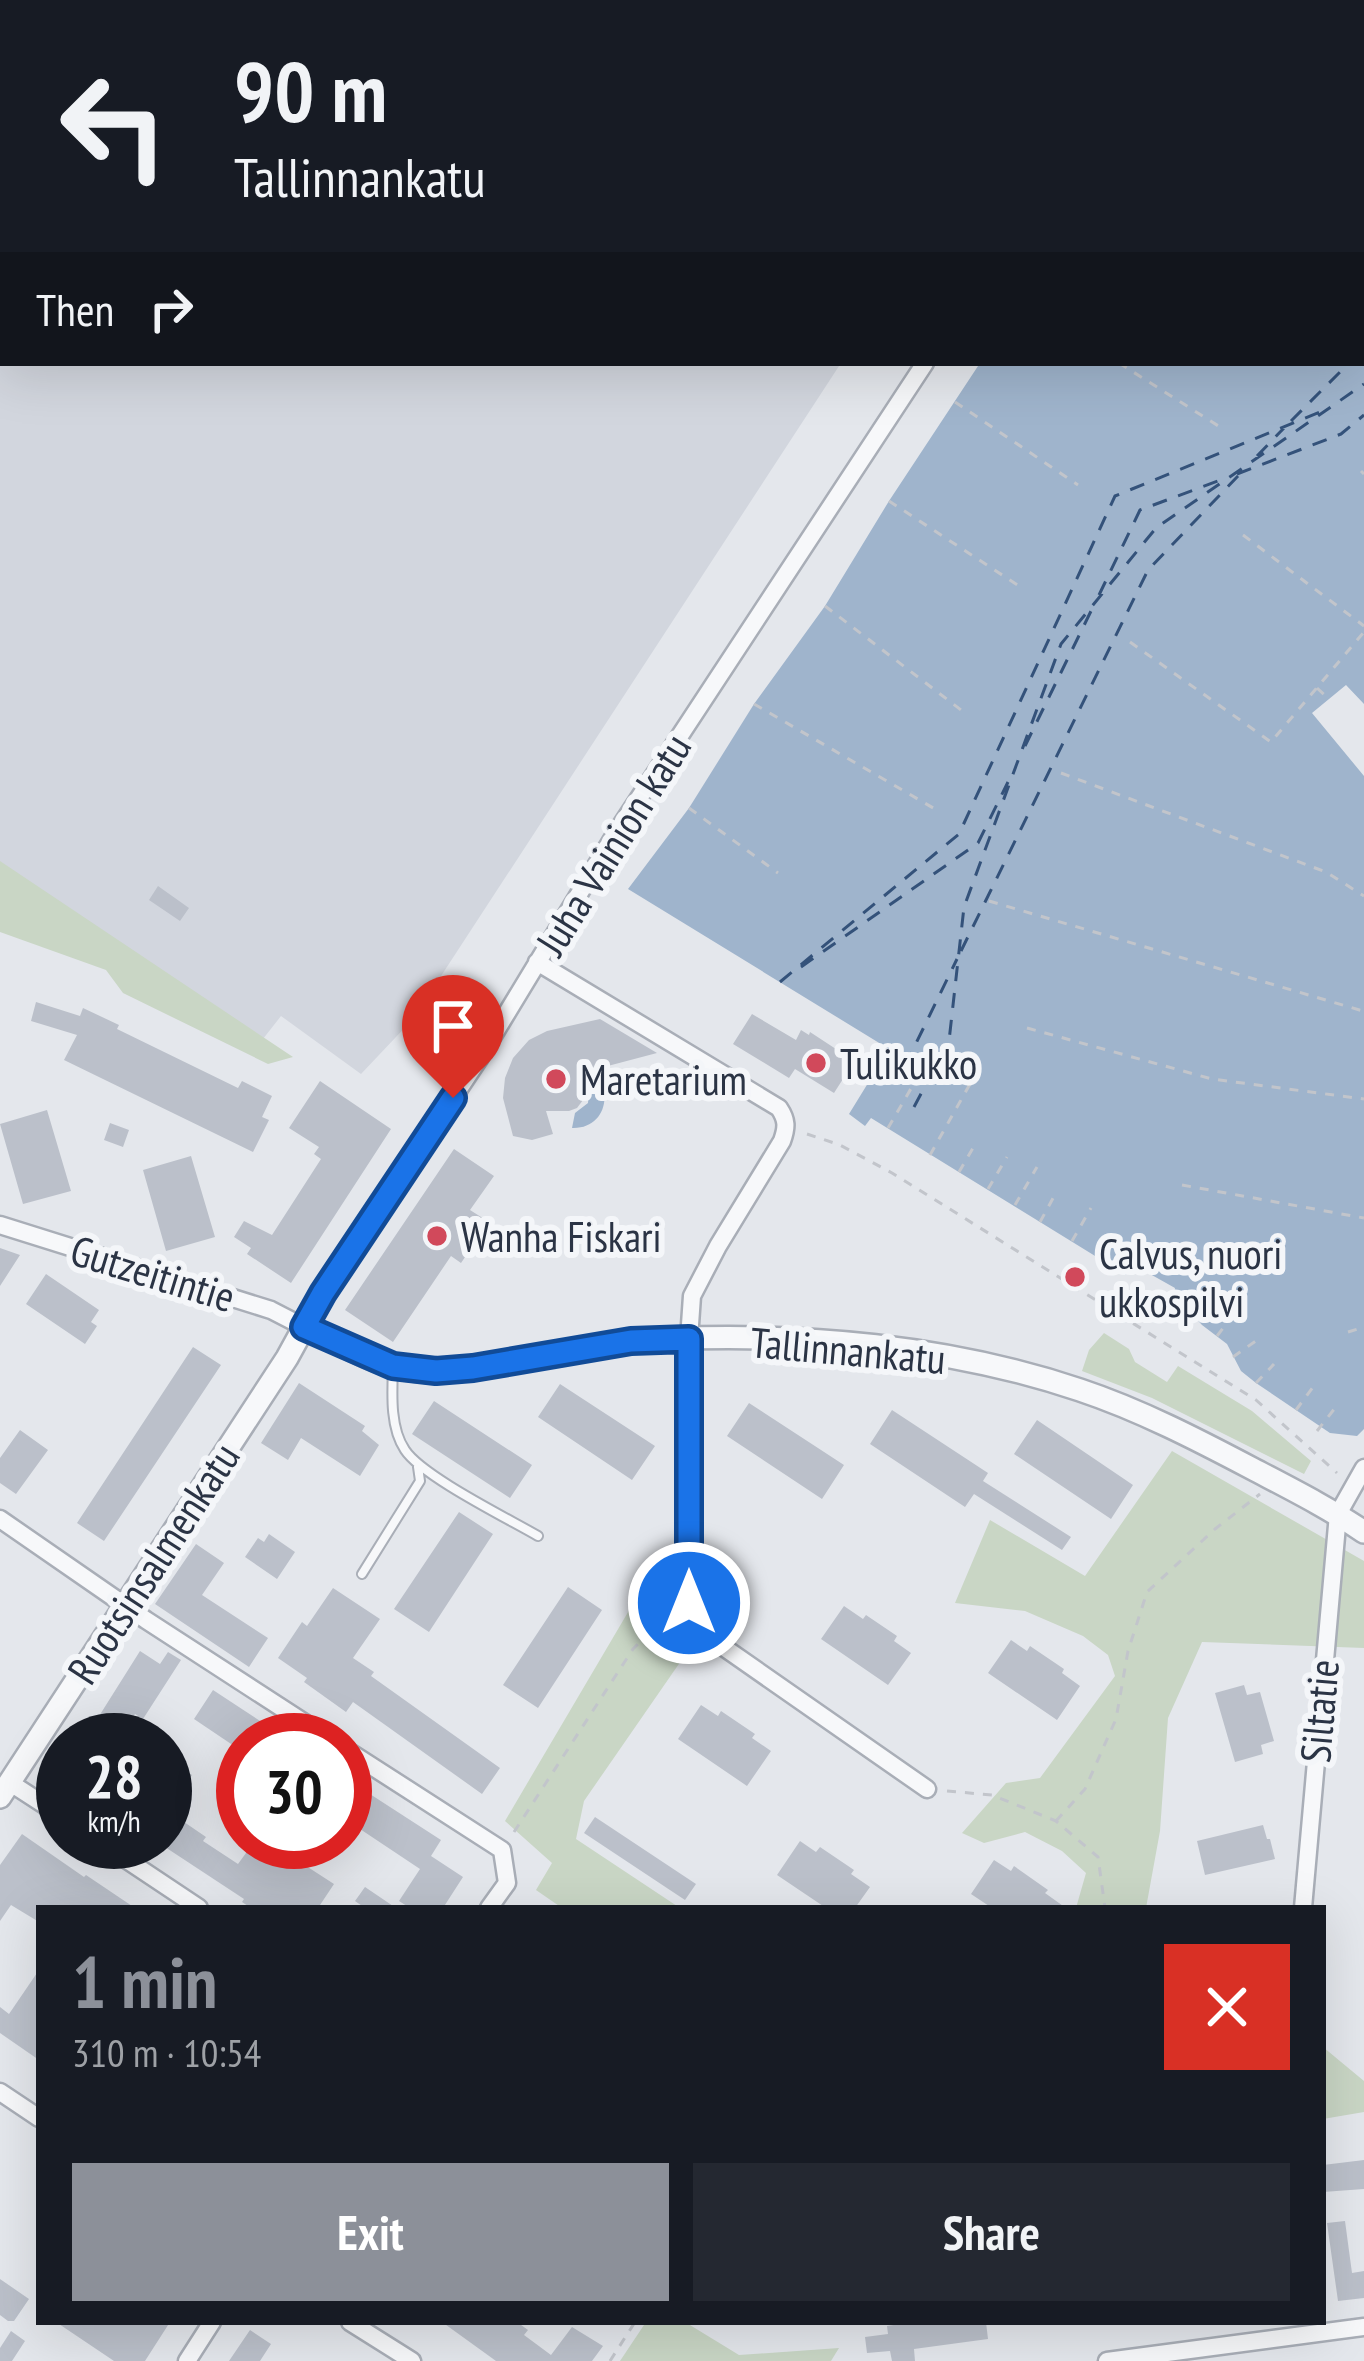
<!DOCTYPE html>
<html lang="en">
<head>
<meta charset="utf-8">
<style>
	body { margin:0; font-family:"PT Sans Narrow",sans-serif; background:#242831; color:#f1f3f6; height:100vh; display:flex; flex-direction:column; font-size:45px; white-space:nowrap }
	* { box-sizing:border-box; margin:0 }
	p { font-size:39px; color:#9ea1a6 }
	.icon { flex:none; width:66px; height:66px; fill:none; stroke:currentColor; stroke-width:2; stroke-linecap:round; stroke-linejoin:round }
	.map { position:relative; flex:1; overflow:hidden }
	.sheet { position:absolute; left:36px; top:1905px; width:1290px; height:420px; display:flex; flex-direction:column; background:#171b24; border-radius:0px; box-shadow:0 12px 48px #0002 }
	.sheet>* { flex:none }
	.guide { position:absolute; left:0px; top:0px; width:1365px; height:366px; box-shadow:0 12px 48px #0002; background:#171b24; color:#f1f3f6; overflow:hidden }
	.speed { position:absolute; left:36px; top:1713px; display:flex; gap:24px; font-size:60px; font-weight:700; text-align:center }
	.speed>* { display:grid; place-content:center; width:156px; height:156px; border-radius:50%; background:#171b24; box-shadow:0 12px 48px #0002; line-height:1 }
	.speed small { font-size:30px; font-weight:400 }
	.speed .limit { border:18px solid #d22; background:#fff; color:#111 }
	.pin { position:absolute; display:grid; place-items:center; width:102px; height:102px; color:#fff; margin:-123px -51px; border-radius:50% 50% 50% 0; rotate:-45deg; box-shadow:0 0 12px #0007 }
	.pin .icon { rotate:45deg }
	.me { position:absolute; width:132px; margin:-66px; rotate:0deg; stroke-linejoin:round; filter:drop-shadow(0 0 9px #0008) }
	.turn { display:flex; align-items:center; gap:42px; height:252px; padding:0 36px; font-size:54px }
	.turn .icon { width:156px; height:156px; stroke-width:2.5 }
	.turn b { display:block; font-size:84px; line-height:102px }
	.then { display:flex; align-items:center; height:114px; padding:0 36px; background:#0003; gap:24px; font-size:45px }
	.round { display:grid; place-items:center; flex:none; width:126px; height:126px; border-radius:0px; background:#242831 }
	.overview { display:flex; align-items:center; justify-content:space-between; height:204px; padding:0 36px }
	h1 { font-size:72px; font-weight:800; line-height:90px; color:#8c9099 }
	.primary-button { display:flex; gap:24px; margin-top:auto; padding:24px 36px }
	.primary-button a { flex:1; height:138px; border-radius:0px; background:#8c9099; color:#fff; font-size:48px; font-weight:800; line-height:138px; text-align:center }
	.primary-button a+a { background:#242831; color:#f1f3f6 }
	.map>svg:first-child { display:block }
	.built { fill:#d2d6de }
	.green { fill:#c9d6c5 }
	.water { fill:#9fb4cc }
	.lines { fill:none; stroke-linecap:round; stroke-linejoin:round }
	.ferry { stroke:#34527a; stroke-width:3; stroke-dasharray:15 12; stroke-linecap:butt }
	.building { fill:#bbc0ca }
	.service-casing { stroke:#a9aeb7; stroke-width:12 }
	.minor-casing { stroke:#a9aeb7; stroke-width:21 }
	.tertiary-casing { stroke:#a9aeb7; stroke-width:26 }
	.path { stroke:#c2c5cb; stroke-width:3; stroke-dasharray:9 9; stroke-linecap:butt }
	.service { stroke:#f7f8fa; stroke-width:8 }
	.minor { stroke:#f7f8fa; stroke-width:16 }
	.tertiary { stroke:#f7f8fa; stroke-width:21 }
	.route-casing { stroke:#114b97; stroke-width:30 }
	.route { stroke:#1a73e8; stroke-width:21 }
	.poi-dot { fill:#d1495b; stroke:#f4f6f9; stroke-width:4.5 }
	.labels { text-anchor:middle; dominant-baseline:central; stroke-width:12; stroke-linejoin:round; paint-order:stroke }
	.street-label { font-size:42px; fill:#2b3445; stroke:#f4f6f9 }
	.poi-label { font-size:42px; fill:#2b3445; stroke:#f4f6f9; text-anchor:start }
</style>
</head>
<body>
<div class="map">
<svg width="1364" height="2361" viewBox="0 0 1364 2361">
	<rect width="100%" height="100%" fill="#e4e7ec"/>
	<path class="built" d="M 0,62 L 3,62 L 3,363 L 841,363 L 413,1019 L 361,1074 L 281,1016 L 259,1044 L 0,876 Z"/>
	<path class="green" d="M 0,861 L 293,1057 L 268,1064 L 123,993 L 106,970 L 0,932 Z
		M 1104,1333 L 1129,1349 L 1135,1362 L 1167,1382 L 1178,1366 L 1252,1411 L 1311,1461 L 1304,1474 L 1152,1398 L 1082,1371 L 1089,1350 Z
		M 1172,1451 L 1364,1561 L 1364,1648 L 1202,1642 L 1168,1718 L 1160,1831 L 1146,1908 L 1076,1908 L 1086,1873 L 1062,1851 L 1025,1832 L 984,1843 L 962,1833 L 1006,1783 L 1040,1778 L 1115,1676 L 1108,1655 L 1083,1636 L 1025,1611 L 955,1603 L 990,1520 L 1085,1576 Z
		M 662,1590 L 692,1645 L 584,1801 L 576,1839 L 680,1908 L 562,1908 L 536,1890 L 552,1863 L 505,1821 L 634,1602 Z
		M 1323,2047 L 1364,2081 L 1364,2112 L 1323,2119 Z
		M 646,2322 L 685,2322 L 739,2355 L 839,2348 L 831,2361 L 620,2361 Z"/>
	<path class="water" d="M 0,0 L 627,0 L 613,3 L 3,3 L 3,62 L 0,62 Z
		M 1305,0 L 1364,0 L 1364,704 L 1346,685 L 1312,713 L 1364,776 L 1364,1429 L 1357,1436 L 1330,1433 L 1256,1383 L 1241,1371 L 1227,1344 L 1202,1325 L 1174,1294 L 1175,1288 L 1134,1265 L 1126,1275 L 871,1118 L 865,1126 L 849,1114 L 889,1049 L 628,889 L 689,808 L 754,704 L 825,606 L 889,501 L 980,363 L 1362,363 L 1362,3 L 1291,3 Z
		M 603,1087 C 609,1109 596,1129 572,1128 L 575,1113 L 588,1103 L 589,1090 Z"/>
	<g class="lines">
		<path class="ferry" d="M 1362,351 L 1364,349
			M 1291,421 L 1349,363
			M 1257,456 L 1284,428
			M 1237,474 L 1341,434 L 1364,415
			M 1099,595 L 1140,510 L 1223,479
			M 1025,746 L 1092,609
			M 961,951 L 1148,570 L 1238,476
			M 801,967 L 978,843 L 1008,782
			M 780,982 L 959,834 L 1115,496 L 1320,412
			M 905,1066 L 957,959
			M 914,1107 L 949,1041 L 964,907 L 1061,644 L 1156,528 L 1364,384"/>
	</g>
	<path class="building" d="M 158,886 L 189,908 L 180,921 L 149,900 Z
		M 36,1002 L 80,1016 L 83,1008 L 119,1025 L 117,1029 L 238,1088 L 242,1081 L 272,1096 L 262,1117 L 269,1120 L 253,1152 L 64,1060 L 77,1035 L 31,1021 Z
		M 752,1014 L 796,1040 L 801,1030 L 809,1035 L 810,1032 L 842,1053 L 841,1055 L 848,1060 L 845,1066 L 850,1068 L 834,1093 L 795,1069 L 789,1078 L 733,1044 Z
		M 600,1019 L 657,1053 L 604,1067 L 610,1085 L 583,1092 L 583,1100 L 577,1108 L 569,1111 L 546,1111 L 553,1134 L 532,1140 L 513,1136 L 503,1098 L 505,1078 L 513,1058 L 529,1040 L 547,1031 Z
		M 320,1081 L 391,1129 L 291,1283 L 247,1254 L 251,1248 L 234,1237 L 244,1221 L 272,1235 L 321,1159 L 314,1154 L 319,1147 L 289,1128 Z
		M 47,1110 L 71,1191 L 23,1204 L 0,1124 Z
		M 110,1123 L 129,1130 L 123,1147 L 104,1140 Z
		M 454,1149 L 494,1176 L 470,1210 L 489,1222 L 461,1263 L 451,1256 L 393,1342 L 345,1310 Z
		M 191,1156 L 215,1237 L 166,1251 L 143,1170 Z
		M 0,1248 L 20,1255 L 0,1286 Z
		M 46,1274 L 99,1310 L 91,1322 L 97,1326 L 85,1344 L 26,1304 Z
		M 193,1347 L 221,1365 L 104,1541 L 77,1523 Z
		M 299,1383 L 365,1426 L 362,1431 L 379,1445 L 360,1476 L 301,1438 L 288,1460 L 261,1443 Z
		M 560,1384 L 655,1446 L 632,1480 L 538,1417 Z
		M 434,1401 L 532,1465 L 510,1498 L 412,1434 Z
		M 749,1403 L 844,1465 L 822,1499 L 727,1436 Z
		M 892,1410 L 988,1473 L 983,1481 L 1071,1537 L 1062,1550 L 974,1494 L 965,1507 L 870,1444 Z
		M 1037,1420 L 1133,1485 L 1111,1519 L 1014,1454 Z
		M 20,1430 L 48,1450 L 16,1494 L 0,1483 L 0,1458 Z
		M 459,1512 L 493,1534 L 429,1632 L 394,1609 Z
		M 269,1534 L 295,1552 L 277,1579 L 245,1557 L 258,1538 L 264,1542 Z
		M 196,1544 L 224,1563 L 202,1595 L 268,1638 L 249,1667 L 155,1604 Z
		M 568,1587 L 602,1610 L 538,1708 L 503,1685 Z
		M 333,1588 L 380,1619 L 353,1658 L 374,1672 L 371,1676 L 500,1768 L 482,1794 L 353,1702 L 346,1712 L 304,1682 L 307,1678 L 278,1658 L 302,1622 L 307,1626 Z
		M 844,1606 L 863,1619 L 866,1615 L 897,1636 L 894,1641 L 911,1653 L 888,1685 L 821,1639 Z
		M 1011,1640 L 1027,1651 L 1030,1646 L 1064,1669 L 1062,1673 L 1080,1686 L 1057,1720 L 988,1673 Z
		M 140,1651 L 160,1664 L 168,1652 L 181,1660 L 143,1719 L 135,1714 L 118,1740 L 84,1740 Z
		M 1244,1685 L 1247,1695 L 1260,1692 L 1274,1741 L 1261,1745 L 1263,1754 L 1235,1762 L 1215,1693 Z
		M 213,1690 L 289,1740 L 243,1740 L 243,1752 L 194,1719 Z
		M 701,1705 L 718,1716 L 721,1711 L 755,1734 L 752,1738 L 771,1751 L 747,1786 L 678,1739 Z
		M 165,1758 L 192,1775 L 168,1811 L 206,1837 L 203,1841 L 238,1864 L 254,1842 L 269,1842 L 334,1884 L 318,1908 L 251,1908 L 242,1902 L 244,1899 L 165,1847 Z
		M 356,1785 L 441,1840 L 431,1856 L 463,1877 L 443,1908 L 410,1908 L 399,1901 L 420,1869 L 345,1819 L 345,1802 Z
		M 243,1788 L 243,1828 L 225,1815 Z
		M 595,1817 L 696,1884 L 685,1900 L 584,1833 Z
		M 1263,1825 L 1267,1839 L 1270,1839 L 1275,1859 L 1205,1875 L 1197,1841 Z
		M 22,1834 L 84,1877 L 86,1875 L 135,1908 L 39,1908 L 39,1922 L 11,1905 L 0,1921 L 0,1865 Z
		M 800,1841 L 816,1852 L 820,1847 L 854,1870 L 851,1874 L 870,1887 L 855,1908 L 826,1908 L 777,1875 Z
		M 994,1860 L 1011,1871 L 1014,1866 L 1048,1890 L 1045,1893 L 1066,1908 L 992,1908 L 971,1894 Z
		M 365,1887 L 396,1908 L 365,1908 L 355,1901 Z
		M 39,1970 L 39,2060 L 0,2033 L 0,2007 L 9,2014 Z
		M 1364,2160 L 1364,2189 L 1323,2192 L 1323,2165 Z
		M 1345,2221 L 1352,2273 L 1364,2271 L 1364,2298 L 1338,2301 L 1327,2223 Z
		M 0,2279 L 29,2299 L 14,2321 L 8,2321 L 0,2315 Z
		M 56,2322 L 170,2322 L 145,2361 L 114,2361 Z
		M 442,2322 L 517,2322 L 528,2330 L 524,2335 L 551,2355 L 572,2327 L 603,2346 L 592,2361 L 496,2361 Z
		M 900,2322 L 986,2322 L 988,2339 L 914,2349 L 915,2361 L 892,2361 L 890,2351 L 867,2353 L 865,2337 L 888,2334 L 887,2326 L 900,2324 Z
		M 250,2330 L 271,2344 L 260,2361 L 229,2361 Z
		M 11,2331 L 25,2341 L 12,2361 L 0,2361 L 0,2348 Z"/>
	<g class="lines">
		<g class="service-casing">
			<path id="service" d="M 783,0 L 783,3
				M 1001,3 L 1007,0
				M 1195,3 L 1210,0
				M 393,1368 C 392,1394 390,1428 405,1450 C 422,1476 507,1518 538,1536
				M 362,1574 L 420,1481 L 418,1467"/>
		</g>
		<g class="minor-casing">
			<path id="minor" d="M 1076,0 L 1077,3
				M 537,962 L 779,1108 C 787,1120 787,1127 782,1141 L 718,1246 L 692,1296 L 689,1339 L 689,1603 L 699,1630 L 927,1789
				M 0,1225 L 271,1310 L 304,1327 L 323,1293 L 479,1059 L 616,833 L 925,363
				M 0,1519 L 146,1620 L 331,1740
				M 345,1749 L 502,1850 L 507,1883 L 489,1908
				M 9,1782 L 63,1817
				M 100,1842 L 199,1908
				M 1303,1908 L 1338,1514 L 1364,1468
				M 0,2092 L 39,2118
				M 350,2322 L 412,2361
				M 187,2361 L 212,2322
				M 1107,2361 L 1364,2327"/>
		</g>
		<g class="tertiary-casing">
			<path id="tertiary" d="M 0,1797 L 287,1358 L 304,1327 C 334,1340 365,1359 396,1367 C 440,1378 488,1367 531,1358 C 576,1350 621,1341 666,1339 C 803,1333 949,1346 1080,1390 C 1140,1410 1198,1440 1253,1469 C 1291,1489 1329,1508 1364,1532"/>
		</g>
		<path class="path" d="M 1362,79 L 1364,80
			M 1362,245 L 1364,246
			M 1119,363 L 1220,427
			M 955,402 L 1078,485
			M 1361,471 L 1364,474
			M 889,501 L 1019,586
			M 1243,535 L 1364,626
			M 825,606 L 965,713
			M 1130,642 L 1271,742 L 1364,632
			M 1317,688 L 1329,699
			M 754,704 L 935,809
			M 1061,773 L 1326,872 L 1364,896
			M 689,808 L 778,873
			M 989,901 L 1363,1011
			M 1027,1028 L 1212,1079 L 1364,1099
			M 888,1128 L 930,1056
			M 807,1134 L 840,1145 L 892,1173 L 1256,1400 L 1337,1473
			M 930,1155 L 970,1084
			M 959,1172 L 977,1141
			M 1182,1185 L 1364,1218
			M 988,1189 L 1007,1157
			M 1015,1205 L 1037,1167
			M 1040,1222 L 1057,1191
			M 1072,1241 L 1091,1208
			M 1348,1332 L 1364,1327
			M 1217,1336 L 1237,1310
			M 1233,1357 L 1260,1338
			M 1256,1383 L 1274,1364
			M 1296,1410 L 1313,1387
			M 1317,1431 L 1339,1403
			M 947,1791 L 992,1795 L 1056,1821 L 1098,1857 L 1105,1908
			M 1056,1821 L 1085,1789 L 1116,1719 L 1128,1651 L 1147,1592 L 1215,1529 L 1260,1494
			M 514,1832 L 633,1649 L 659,1622 L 674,1613
			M 610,2361 L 635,2322"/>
		<use href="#service" class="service"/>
		<use href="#minor" class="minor"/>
		<use href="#tertiary" class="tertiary"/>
	</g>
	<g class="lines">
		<g class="route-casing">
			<path id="route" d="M 453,1098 L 323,1293 L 304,1327 L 393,1366 L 436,1371 L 473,1368 L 631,1341 L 689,1339 L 689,1603"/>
		</g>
		<use href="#route" class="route"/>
	</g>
	<g class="poi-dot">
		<circle cx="816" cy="1063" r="12"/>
		<circle cx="556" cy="1079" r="12"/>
		<circle cx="437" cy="1236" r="12"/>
		<circle cx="1075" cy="1277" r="12"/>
	</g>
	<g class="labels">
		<g class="street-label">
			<text transform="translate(613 844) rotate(-58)">Juha Vainion katu</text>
			<text transform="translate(153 1273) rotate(17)">Gutzeitintie</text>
			<text transform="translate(848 1350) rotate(5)">Tallinnankatu</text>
			<text transform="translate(153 1563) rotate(-57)">Ruotsinsalmenkatu</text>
			<text transform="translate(1319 1711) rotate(-85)">Siltatie</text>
		</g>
		<g class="poi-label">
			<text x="840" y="1063">Tulikukko</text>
			<text x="580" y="1079">Maretarium</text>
			<text x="461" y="1236">Wanha Fiskari</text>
			<text x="1099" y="1253">Calvus, nuori<tspan x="1099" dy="48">ukkospilvi</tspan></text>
		</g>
	</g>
</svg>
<div class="speed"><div>28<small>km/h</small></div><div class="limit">30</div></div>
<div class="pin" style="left:453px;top:1098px;background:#d93025"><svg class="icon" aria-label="arrive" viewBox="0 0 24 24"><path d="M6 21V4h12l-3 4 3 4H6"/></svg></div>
<svg class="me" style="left:689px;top:1603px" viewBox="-20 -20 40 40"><circle r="17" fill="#1a73e8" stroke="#fff" stroke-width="3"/><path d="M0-11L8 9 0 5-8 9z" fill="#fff"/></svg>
<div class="guide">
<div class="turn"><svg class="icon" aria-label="left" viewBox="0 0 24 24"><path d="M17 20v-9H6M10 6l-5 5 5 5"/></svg><div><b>90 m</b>Tallinnankatu</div></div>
<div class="then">Then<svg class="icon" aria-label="right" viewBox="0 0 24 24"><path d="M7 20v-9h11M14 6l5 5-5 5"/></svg></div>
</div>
<section class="sheet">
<div class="overview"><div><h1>1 min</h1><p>310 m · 10:54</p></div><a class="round" style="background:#d93025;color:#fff"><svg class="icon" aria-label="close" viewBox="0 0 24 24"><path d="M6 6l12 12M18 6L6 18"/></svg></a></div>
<div class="primary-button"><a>Exit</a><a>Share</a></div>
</section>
</div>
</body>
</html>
